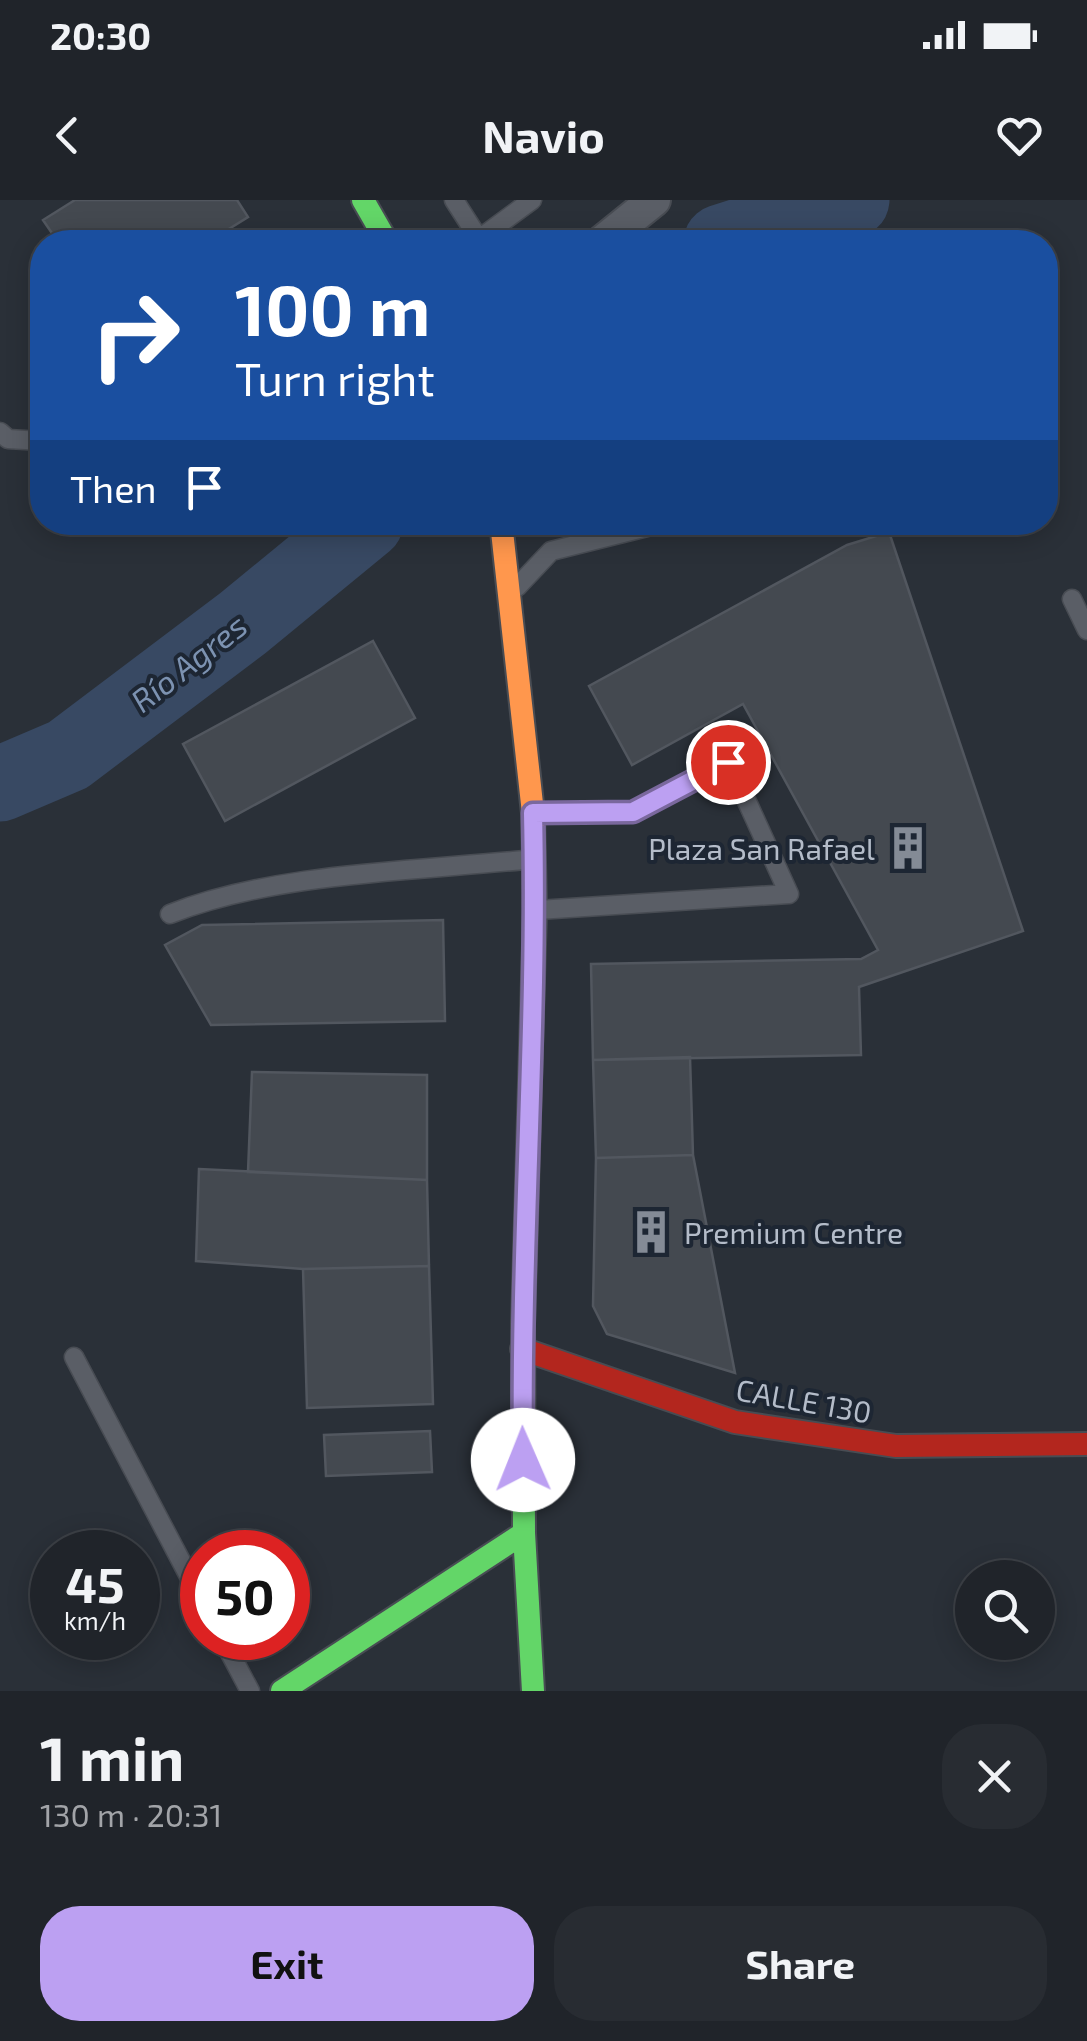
<!DOCTYPE html>
<html lang="en">
<head>
<meta charset="utf-8">
<style>
	body { margin:0; font-family:"Exo 2",sans-serif; background:#282c32; color:#f1f3f6; height:100vh; display:flex; flex-direction:column; font-size:38px; white-space:nowrap }
	* { box-sizing:border-box; margin:0 }
	p { font-size:32px; color:#a2a4a8 }
	.icon { flex:none; width:55px; height:55px; fill:none; stroke:currentColor; stroke-width:2; stroke-linecap:round; stroke-linejoin:round }
	.map { position:relative; height:1491px; overflow:hidden }
	.panel { display:flex; flex-direction:column; background:#20242a; flex:1 }
	.panel>* { flex:none }
	.banner { position:absolute; left:30px; top:30px; width:1028px; height:305px; border-radius:40px; box-shadow:0 5px 25px #0003,0 0 0 2px #3d4147; background:#1a4fa0; color:#fff; overflow:hidden }
	.buttons { position:absolute; left:955px; top:1360px; display:grid; gap:20px }
	.buttons a { display:grid; place-items:center; width:100px; height:100px; border-radius:50%; background:#20242a; box-shadow:0 5px 25px #0003,0 0 0 2px #3d4147; font-size:50px }
	.speed { position:absolute; left:30px; top:1330px; display:flex; gap:20px; font-size:50px; font-weight:700; text-align:center }
	.speed>* { display:grid; place-content:center; width:130px; height:130px; border-radius:50%; background:#20242a; box-shadow:0 5px 25px #0003,0 0 0 2px #3d4147; line-height:1 }
	.speed small { font-size:25px; font-weight:400 }
	.speed .limit { border:15px solid #d22; background:#fff; color:#111 }
	.pin { position:absolute; display:grid; place-items:center; width:85px; height:85px; color:#fff; margin:-42px; border:5px solid #fff; border-radius:50%; box-shadow:0 2px 10px #0007 }
	.me { position:absolute; width:110px; margin:-55px; rotate:359deg; stroke-linejoin:round; filter:drop-shadow(0 0 8px #0008) }
	.turn { display:flex; align-items:center; gap:35px; height:210px; padding:0 40px; font-size:45px }
	.turn .icon { width:130px; height:130px; stroke-width:2.5 }
	.turn b { display:block; font-size:70px; line-height:85px }
	.then { display:flex; align-items:center; height:95px; padding:0 40px; background:#0003; gap:20px; font-size:38px }
	.round { display:grid; place-items:center; flex:none; width:105px; height:105px; border-radius:40px; background:#282c32 }
	.summary { display:flex; align-items:center; justify-content:space-between; height:170px; padding:0 40px }
	h1 { font-size:60px; font-weight:700; line-height:75px }
	.button { display:flex; gap:20px; margin-top:auto; padding:20px 40px }
	.button a { flex:1; height:115px; border-radius:40px; background:#bca0f2; color:#111; font-size:40px; font-weight:700; line-height:115px; text-align:center }
	.button a+a { background:#282c32; color:#f1f3f6 }
	.status { display:flex; justify-content:space-between; align-items:center; height:70px; padding:0 50px; background:#20242a; direction:ltr }
	.status svg { height:28px; fill:currentColor }
	header { display:flex; justify-content:space-between; align-items:center; height:130px; padding:0 40px; background:#20242a; font-size:45px; font-weight:700 }
	.map>svg:first-child { display:block }
	.lines { fill:none; stroke-linecap:round; stroke-linejoin:round }
	.river { stroke:#384963; stroke-width:75 }
	.building { fill:#444950; stroke:#52575f; stroke-width:2.5 }
	.lane-casing { stroke:#484c53; stroke-width:21 }
	.street-casing { stroke:#484c53; stroke-width:36 }
	.fast-casing { stroke:#484c53; stroke-width:26 }
	.slow-casing { stroke:#484c53; stroke-width:26 }
	.jam-casing { stroke:#484c53; stroke-width:26 }
	.lane { stroke:#5a5e66; stroke-width:18 }
	.street { stroke:#5a5e66; stroke-width:32 }
	.fast { stroke:#63d668; stroke-width:22 }
	.slow { stroke:#ff974d; stroke-width:22 }
	.jam { stroke:#b3261e; stroke-width:22 }
	.route-casing { stroke:#7a689d; stroke-width:25 }
	.route { stroke:#bca0f2; stroke-width:18 }
	.labels { text-anchor:middle; dominant-baseline:central; stroke-width:8; stroke-linejoin:round; paint-order:stroke }
	.poi-label { font-size:30px; fill:#b4bcc9; stroke:#1d2633; text-anchor:end }
	.street-label { font-size:30px; fill:#b4bcc9; stroke:#1d2633 }
	.water-label { font-size:32px; font-style:italic; fill:#7c92b1; stroke:#1d2633 }
</style>
</head>
<body>
<div class="status"><b>20:30</b><svg viewBox="0 0 49 12"><path d="M0 12V9h3v3zM5 12V6h3v6zM10 12V3h3v9zM15 12V0h3v12zM26 1h20v11H26zM47 4h2v5h-2z"/></svg></div>
<header><svg class="icon" aria-label="back" viewBox="0 0 24 24"><path d="M15 5l-7 7 7 7"/></svg>Navio<svg class="icon" aria-label="heart" viewBox="0 0 24 24"><path d="M12 20l-8-8c-3-5 5-10 8-4 3-6 11-1 8 4z"/></svg></header>
<div class="map">
<svg width="1087" height="1491" viewBox="0 0 1087 1491">
	<rect width="100%" height="100%" fill="#2a3038"/>
	<g class="lines">
		<path class="river" d="M 721,42 L 852,0
			M 0,584 L 68,555 L 243,423 L 366,322"/>
	</g>
	<path class="building" d="M 75,0 L 237,0 L 248,17 L 208,42 L 58,42 L 43,20 Z
		M 889,332 L 1023,731 L 859,787 L 861,855 L 593,860 L 591,764 L 861,759 L 878,750 L 743,504 L 632,565 L 589,486 L 847,345 Z
		M 373,441 L 415,518 L 225,621 L 183,544 Z
		M 443,720 L 445,821 L 211,825 L 165,745 L 202,725 Z
		M 690,857 L 693,955 L 596,958 L 593,860 Z
		M 252,872 L 427,875 L 427,980 L 248,972 Z
		M 693,955 L 735,1173 L 607,1134 L 593,1106 L 596,958 Z
		M 199,969 L 427,980 L 429,1066 L 303,1069 L 196,1061 Z
		M 429,1066 L 433,1204 L 307,1208 L 303,1069 Z
		M 430,1231 L 432,1272 L 326,1276 L 324,1235 Z"/>
	<g class="lines">
		<g class="lane-casing">
			<path id="lane" d="M 454,0 L 479,39
				M 475,42 L 532,0
				M 0,232 L 8,239 L 42,241
				M 517,387 L 551,351 L 667,322
				M 1072,399 L 1087,430
				M 534,613 L 633,612 L 729,562 L 789,694 L 538,710
				M 170,714 C 276,672 419,671 534,659
				M 74,1157 L 202,1401
				M 222,1438 L 250,1491"/>
		</g>
		<g class="street-casing">
			<path id="street" d="M 602,42 L 654,0"/>
		</g>
		<g class="fast-casing">
			<path id="fast" d="M 363,0 L 387,42
				M 523,1124 L 524,1333 L 533,1491
				M 282,1491 L 524,1333"/>
		</g>
		<g class="slow-casing">
			<path id="slow" d="M 501,322 L 533,613 L 535,710 L 523,1124"/>
		</g>
		<g class="jam-casing">
			<path id="jam" d="M 522,1149 L 735,1222 L 896,1246 L 1087,1244"/>
		</g>
		<use href="#lane" class="lane"/>
		<use href="#street" class="street"/>
		<use href="#fast" class="fast"/>
		<use href="#slow" class="slow"/>
		<use href="#jam" class="jam"/>
	</g>
	<g class="lines">
		<g class="route-casing">
			<path id="route" d="M 523,1260 C 520,1044 538,829 533,613 L 633,612 L 728,562"/>
		</g>
		<use href="#route" class="route"/>
	</g>
	<defs>
		<g id="building-bare" transform="scale(3.45)"><path d="M-4-6H4V6H1V3H-1V6H-4ZM-2.5-4.3h1.7v1.8h-1.7ZM.8-4.3h1.7v1.8H.8ZM-2.5-1h1.7V.8h-1.7ZM.8-1h1.7V.8H.8Z" fill="#848b96" stroke="#1d2633" stroke-width="2.5" paint-order="stroke"/></g>
	</defs>
	<g fill-rule="evenodd">
		<use href="#building-bare" x="908" y="648"/>
		<use href="#building-bare" x="651" y="1032"/>
	</g>
	<g class="labels">
		<g class="poi-label">
			<text x="875" y="648">Plaza San Rafael</text>
			<text x="684" y="1032" text-anchor="start">Premium Centre</text>
		</g>
		<g class="street-label">
			<text transform="translate(804 1200) rotate(10)">CALLE 130</text>
		</g>
		<g class="water-label">
			<text transform="translate(188 462) rotate(-38)">Río Agres</text>
		</g>
	</g>
</svg>
<div class="buttons">
<a><svg class="icon" aria-label="search" viewBox="0 0 24 24"><circle cx="10" cy="10" r="6"/><path d="M15 15l6 6"/></svg></a>
</div>
<div class="speed"><div>45<small>km/h</small></div><div class="limit">50</div></div>
<div class="pin" style="left:728px;top:562px;background:#d93025"><svg class="icon" aria-label="arrive" viewBox="0 0 24 24"><path d="M6 21V4h12l-3 4 3 4H6"/></svg></div>
<svg class="me" style="left:523px;top:1260px" viewBox="-20 -20 40 40"><circle r="19" fill="#fff"/><path d="M0-13L10 11 0 6-10 11z" fill="#bca0f2"/></svg>
<div class="banner">
<div class="turn"><svg class="icon" aria-label="right" viewBox="0 0 24 24"><path d="M7 20v-9h11M14 6l5 5-5 5"/></svg><div><b>100 m</b>Turn right</div></div>
<div class="then">Then<svg class="icon" aria-label="arrive" viewBox="0 0 24 24"><path d="M6 21V4h12l-3 4 3 4H6"/></svg></div>
</div>
</div>
<section class="panel">
<div class="summary"><div><h1>1 min</h1><p>130 m · 20:31</p></div><a class="round"><svg class="icon" aria-label="close" viewBox="0 0 24 24"><path d="M6 6l12 12M18 6L6 18"/></svg></a></div>
<div class="button"><a>Exit</a><a>Share</a></div>
</section>
</body>
</html>
